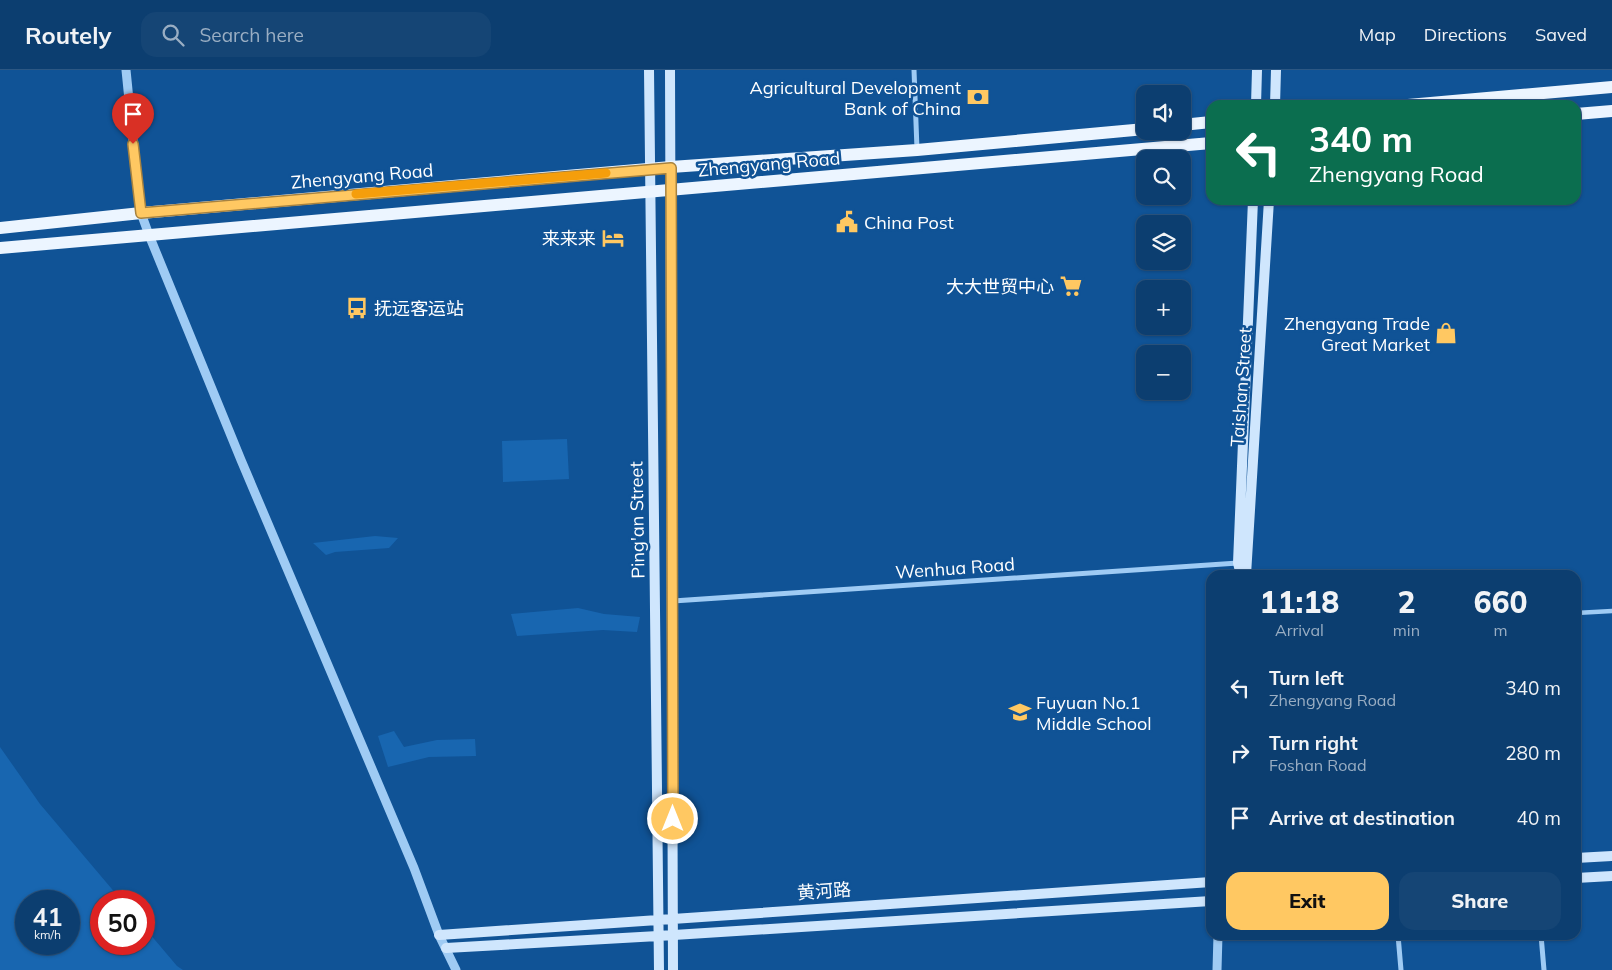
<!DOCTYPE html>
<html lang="en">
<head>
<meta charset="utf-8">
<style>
	body { margin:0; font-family:Mulish,"Noto Sans SC",sans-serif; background:#154575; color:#f1f3f6; height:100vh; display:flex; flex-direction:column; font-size:19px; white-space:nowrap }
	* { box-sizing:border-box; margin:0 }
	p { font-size:16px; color:#9aaec3 }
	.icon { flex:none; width:28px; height:28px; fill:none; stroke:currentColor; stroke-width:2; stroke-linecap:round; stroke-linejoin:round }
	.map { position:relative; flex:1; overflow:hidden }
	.drawer { position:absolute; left:1206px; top:500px; width:375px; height:370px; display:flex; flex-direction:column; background:#0c3e70; border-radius:15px; box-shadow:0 1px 4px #0004,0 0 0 1px #2c5783 }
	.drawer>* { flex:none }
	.hud { position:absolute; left:1206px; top:30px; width:375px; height:105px; border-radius:15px; box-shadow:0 1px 4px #0004,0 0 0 1px #2c5783; background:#0b6e4f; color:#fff; overflow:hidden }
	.fabs { position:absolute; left:1136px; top:15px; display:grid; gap:10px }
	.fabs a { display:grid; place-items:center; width:55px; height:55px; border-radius:10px; background:#0c3e70; box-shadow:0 1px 4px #0004,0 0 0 1px #2c5783; font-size:25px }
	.speed { position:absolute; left:15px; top:820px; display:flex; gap:10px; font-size:25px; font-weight:700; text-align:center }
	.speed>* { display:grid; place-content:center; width:65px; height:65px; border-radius:50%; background:#0c3e70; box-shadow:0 1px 4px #0004,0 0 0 1px #2c5783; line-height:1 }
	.speed small { font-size:12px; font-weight:400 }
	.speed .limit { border:8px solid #d22; background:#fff; color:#111 }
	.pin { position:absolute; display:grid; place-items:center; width:42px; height:42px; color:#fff; margin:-51px -21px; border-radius:50% 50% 50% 0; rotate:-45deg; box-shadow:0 0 5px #0007 }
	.pin .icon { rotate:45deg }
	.me { position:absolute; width:55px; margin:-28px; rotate:0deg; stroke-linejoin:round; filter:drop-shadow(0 0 4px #0008) }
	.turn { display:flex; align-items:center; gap:18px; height:105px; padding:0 20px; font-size:22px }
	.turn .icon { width:65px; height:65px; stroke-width:2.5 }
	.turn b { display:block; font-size:35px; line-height:42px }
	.eta { display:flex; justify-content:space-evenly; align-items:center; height:85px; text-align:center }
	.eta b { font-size:30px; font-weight:800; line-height:35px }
	.cta { display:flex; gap:10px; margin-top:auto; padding:10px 20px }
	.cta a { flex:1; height:58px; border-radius:15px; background:#ffc862; color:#111; font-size:20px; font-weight:800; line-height:58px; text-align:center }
	.cta a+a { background:#154575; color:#f1f3f6 }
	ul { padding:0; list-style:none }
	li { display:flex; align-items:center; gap:15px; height:65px; padding:0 20px }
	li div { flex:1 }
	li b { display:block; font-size:19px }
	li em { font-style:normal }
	header { display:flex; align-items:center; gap:30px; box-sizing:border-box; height:70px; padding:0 25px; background:#0c3e70; border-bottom:1px solid #2c5783 }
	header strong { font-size:24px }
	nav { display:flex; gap:28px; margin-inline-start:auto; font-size:18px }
	.search { width:350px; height:45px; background:#154575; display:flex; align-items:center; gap:12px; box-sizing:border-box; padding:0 18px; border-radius:15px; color:#9aaec3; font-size:19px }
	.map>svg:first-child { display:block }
	.green { fill:#1866b0; fill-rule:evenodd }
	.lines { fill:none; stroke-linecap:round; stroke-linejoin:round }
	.pedestrian { stroke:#9fcbf4; stroke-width:4.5 }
	.minor { stroke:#9fcbf4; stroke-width:5 }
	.tertiary { stroke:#9fcbf4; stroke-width:9 }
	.secondary { stroke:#cfe6fd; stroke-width:10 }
	.primary { stroke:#ecf5ff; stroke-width:12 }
	.route-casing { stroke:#a68240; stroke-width:12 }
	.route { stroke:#ffc862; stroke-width:9 }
	.slow { stroke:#f59e0b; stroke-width:9 }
	.labels { text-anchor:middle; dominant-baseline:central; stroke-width:5; stroke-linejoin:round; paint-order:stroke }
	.poi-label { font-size:18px; fill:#fff; stroke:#105396; text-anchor:end }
	.street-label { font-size:18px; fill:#fff; stroke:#105396 }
</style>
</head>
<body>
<header>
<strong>Routely</strong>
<div class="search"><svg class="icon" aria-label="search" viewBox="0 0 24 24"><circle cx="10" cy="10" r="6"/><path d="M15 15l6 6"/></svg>Search here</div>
<nav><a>Map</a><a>Directions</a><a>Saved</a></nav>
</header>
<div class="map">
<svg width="1612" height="900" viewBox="0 0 1612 900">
	<rect width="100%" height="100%" fill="#105396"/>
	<path class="green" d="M 567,369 L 569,409 L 503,412 L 502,371 Z
		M 375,466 L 398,468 L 389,478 L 335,482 L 326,485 L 313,473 Z
		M 578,538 L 604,544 L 640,547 L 637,562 L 603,560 L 517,566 L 511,544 Z
		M 394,661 L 404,677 L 437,670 L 475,669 L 476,686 L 429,687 L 388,697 L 378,666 Z
		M 0,677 L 40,734 L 122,831 L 101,831 L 101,874 L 144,874 L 144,857 L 177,896 L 183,900 L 0,900 ZM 26,831 L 69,831 L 69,874 L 26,874 Z"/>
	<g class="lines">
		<path class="pedestrian" d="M 1576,543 L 1612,541"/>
		<path class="minor" d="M 914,0 L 917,79
			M 673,531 L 1238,493
			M 1398,865 L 1401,900
			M 1541,865 L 1544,900"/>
		<path class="tertiary" d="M 126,0 L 139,130 L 141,143 L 149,165 L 241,390 L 414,798 L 439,865 L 456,900
			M 1217,900 L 1218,865"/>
		<path class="secondary" d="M 649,0 L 659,900
			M 670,0 L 673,900
			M 1256,35 L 1257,0
			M 1275,35 L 1276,0
			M 1241,505 L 1238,493 L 1253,130
			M 1246,505 L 1269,130
			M 1576,788 L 1612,786
			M 1576,808 L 1612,806
			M 439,865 L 1211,812
			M 446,878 L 658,866 L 1211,831"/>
		<path class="primary" d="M 1408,35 L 1612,17
			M 1576,44 L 1612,41
			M 1182,55 L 1211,52
			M 0,158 L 141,143 L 671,97 L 917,80 L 1145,59
			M 0,178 L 1211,73"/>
	</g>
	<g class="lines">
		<g class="route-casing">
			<path id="route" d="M 133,74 L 141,143 L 671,98 L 673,749"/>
		</g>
		<use href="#route" class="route"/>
		<path class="slow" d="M 356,124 L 606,103"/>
	</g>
	<defs>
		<g id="bank-bare" transform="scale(1.725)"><path d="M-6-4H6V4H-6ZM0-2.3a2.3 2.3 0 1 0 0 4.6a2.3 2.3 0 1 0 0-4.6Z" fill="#ffc862" stroke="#105396" stroke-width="2.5" paint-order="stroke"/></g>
		<g id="civic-bare" transform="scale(1.725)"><path d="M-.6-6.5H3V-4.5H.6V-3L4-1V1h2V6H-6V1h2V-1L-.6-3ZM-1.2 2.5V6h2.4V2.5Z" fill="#ffc862" stroke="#105396" stroke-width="2.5" paint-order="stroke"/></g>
		<g id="hotel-bare" transform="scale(1.725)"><path d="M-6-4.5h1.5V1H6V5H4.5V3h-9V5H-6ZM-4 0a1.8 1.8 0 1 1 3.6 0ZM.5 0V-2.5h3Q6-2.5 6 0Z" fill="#ffc862" stroke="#105396" stroke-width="2.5" paint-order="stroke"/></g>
		<g id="supermarket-bare" transform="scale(1.725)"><path d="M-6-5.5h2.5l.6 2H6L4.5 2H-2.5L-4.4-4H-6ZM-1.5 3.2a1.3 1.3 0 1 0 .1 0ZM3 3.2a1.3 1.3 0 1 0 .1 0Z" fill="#ffc862" stroke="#105396" stroke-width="2.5" paint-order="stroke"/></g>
		<g id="bus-bare" transform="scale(1.725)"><path d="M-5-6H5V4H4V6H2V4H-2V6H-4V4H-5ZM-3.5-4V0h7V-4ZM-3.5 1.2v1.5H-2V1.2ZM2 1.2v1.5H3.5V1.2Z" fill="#ffc862" stroke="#105396" stroke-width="2.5" paint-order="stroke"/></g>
		<g id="shop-bare" transform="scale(1.725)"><path d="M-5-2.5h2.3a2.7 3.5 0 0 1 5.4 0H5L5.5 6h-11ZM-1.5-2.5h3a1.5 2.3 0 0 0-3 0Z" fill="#ffc862" stroke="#105396" stroke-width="2.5" paint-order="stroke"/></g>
		<g id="school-bare" transform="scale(1.725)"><path d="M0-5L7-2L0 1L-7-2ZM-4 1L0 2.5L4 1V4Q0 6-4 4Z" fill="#ffc862" stroke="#105396" stroke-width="2.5" paint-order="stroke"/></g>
	</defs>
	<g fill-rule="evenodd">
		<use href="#bank-bare" x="978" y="27"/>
		<use href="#civic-bare" x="847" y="152"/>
		<use href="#hotel-bare" x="613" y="168"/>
		<use href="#supermarket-bare" x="1071" y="216"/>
		<use href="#bus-bare" x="357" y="238"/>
		<use href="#shop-bare" x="1446" y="263"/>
		<use href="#school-bare" x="1020" y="642"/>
	</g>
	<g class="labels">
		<g class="poi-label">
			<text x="961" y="17">Agricultural Development<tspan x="961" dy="21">Bank of China</tspan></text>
			<text x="864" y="152" text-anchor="start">China Post</text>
			<text x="596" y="168">来来来</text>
			<text x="1054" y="216">大大世贸中心</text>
			<text x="374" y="238" text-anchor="start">抚远客运站</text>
			<text x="1430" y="253">Zhengyang Trade<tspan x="1430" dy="21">Great Market</tspan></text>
			<text x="1036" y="632" text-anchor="start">Fuyuan No.1<tspan x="1036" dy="21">Middle School</tspan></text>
		</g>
		<g class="street-label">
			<text transform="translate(769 94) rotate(-5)">Zhengyang Road</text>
			<text transform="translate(362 106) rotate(-5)">Zhengyang Road</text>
			<text transform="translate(1241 317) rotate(-86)">Taishan Street</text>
			<text transform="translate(637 450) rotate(-91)">Ping'an Street</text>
			<text transform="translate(955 498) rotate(-4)">Wenhua Road</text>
			<text transform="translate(824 821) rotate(-4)">黄河路</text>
		</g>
	</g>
</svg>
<div class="fabs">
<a><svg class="icon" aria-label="sound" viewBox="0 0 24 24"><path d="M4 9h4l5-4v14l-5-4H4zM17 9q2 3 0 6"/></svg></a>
<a><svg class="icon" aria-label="search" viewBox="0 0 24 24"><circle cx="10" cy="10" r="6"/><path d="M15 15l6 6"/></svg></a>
<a><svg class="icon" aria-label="layers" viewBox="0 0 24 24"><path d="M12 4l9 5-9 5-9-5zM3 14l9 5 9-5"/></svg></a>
<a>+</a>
<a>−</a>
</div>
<div class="speed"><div>41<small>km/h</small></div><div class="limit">50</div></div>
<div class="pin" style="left:133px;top:74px;background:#d93025"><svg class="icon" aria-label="arrive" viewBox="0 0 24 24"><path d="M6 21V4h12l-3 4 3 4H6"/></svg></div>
<svg class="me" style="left:673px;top:749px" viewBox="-20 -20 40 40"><circle r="17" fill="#ffc862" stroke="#fff" stroke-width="3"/><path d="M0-11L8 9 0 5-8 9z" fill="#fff"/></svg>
<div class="hud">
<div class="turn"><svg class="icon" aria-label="left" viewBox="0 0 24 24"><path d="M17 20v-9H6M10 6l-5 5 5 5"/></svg><div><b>340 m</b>Zhengyang Road</div></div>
</div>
<section class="drawer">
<div class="eta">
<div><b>11:18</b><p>Arrival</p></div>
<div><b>2</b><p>min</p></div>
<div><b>660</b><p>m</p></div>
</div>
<ul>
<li><svg class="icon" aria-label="left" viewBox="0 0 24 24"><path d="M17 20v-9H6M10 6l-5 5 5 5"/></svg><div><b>Turn left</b><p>Zhengyang Road</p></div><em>340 m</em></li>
<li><svg class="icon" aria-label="right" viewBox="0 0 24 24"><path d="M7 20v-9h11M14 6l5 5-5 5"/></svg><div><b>Turn right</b><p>Foshan Road</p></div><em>280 m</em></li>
<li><svg class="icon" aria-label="arrive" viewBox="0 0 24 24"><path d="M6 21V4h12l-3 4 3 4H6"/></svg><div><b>Arrive at destination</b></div><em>40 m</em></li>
</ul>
<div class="cta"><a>Exit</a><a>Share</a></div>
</section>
</div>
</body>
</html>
